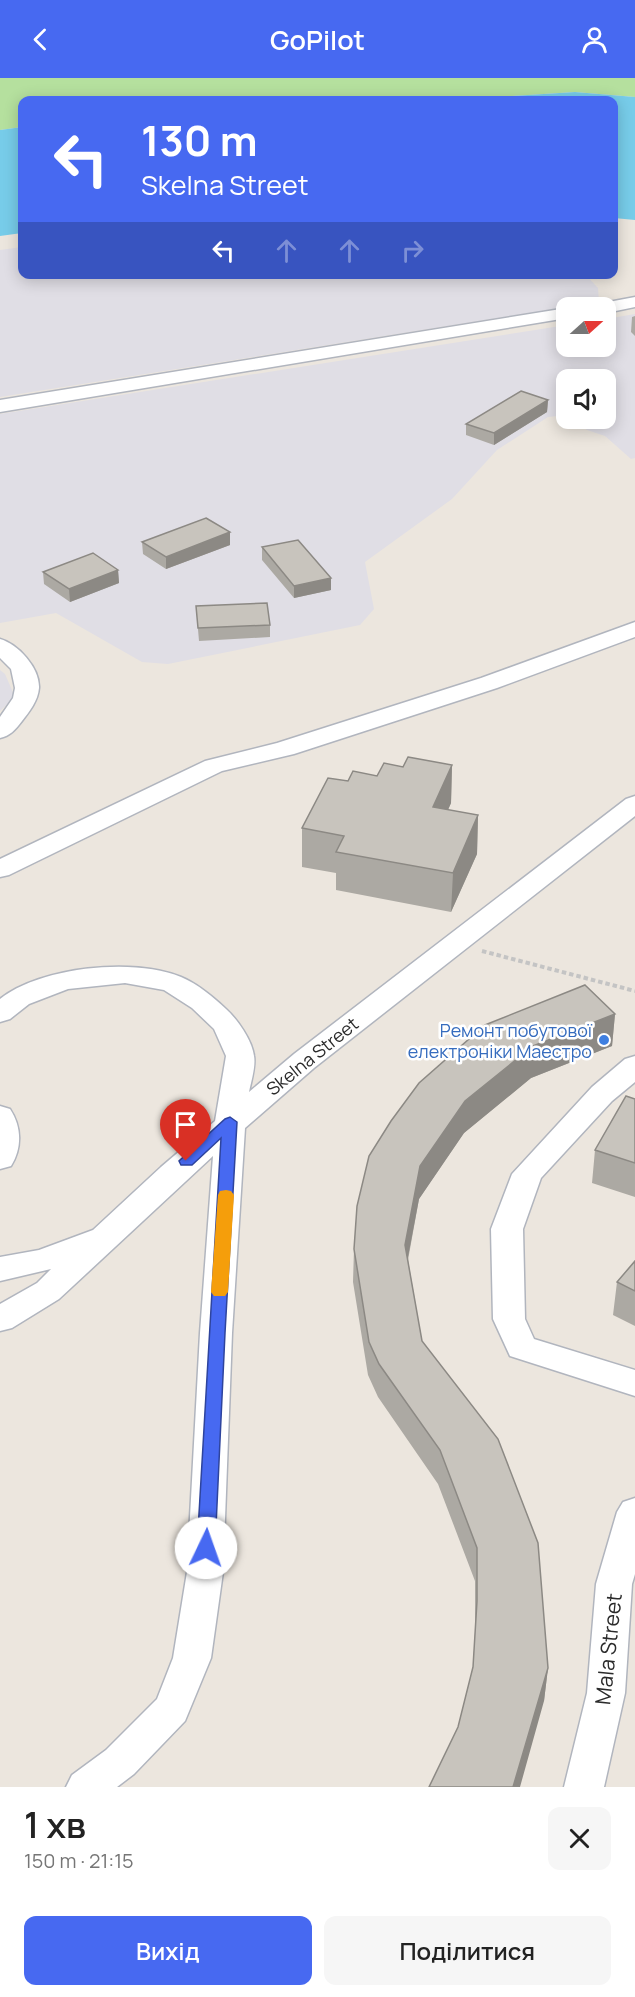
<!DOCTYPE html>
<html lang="uk">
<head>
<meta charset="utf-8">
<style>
	body { margin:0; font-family:Manrope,sans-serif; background:#f6f6f6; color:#222; height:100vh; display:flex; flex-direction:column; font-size:22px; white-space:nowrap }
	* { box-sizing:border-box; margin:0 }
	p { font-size:20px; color:#767676 }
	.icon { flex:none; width:33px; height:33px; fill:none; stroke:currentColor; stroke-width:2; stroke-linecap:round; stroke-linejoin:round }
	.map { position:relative; height:1709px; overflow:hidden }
	.panel { display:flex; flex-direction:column; background:#fff; flex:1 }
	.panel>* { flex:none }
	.banner { position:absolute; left:18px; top:18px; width:600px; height:183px; border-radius:12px; box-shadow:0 3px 15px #0003; background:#4769f1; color:#fff; overflow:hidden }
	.needle { width:39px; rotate:69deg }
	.controls { position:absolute; left:556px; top:219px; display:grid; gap:12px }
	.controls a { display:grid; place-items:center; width:60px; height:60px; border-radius:12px; background:#fff; box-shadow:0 3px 15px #0003; font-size:30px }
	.pin { position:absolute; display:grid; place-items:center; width:51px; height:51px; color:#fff; margin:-62px -26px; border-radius:50% 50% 50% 0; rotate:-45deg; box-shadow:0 0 6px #0007 }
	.pin .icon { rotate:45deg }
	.me { position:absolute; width:66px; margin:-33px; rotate:3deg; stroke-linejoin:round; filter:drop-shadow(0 0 4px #0008) }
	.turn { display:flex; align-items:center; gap:21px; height:126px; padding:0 24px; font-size:27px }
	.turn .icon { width:78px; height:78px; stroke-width:2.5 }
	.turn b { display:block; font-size:42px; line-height:51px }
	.lanes { display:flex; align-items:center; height:57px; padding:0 24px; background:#0003; justify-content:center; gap:30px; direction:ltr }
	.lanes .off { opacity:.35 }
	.round { display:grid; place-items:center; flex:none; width:63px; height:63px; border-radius:12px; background:#f6f6f6 }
	.overview { display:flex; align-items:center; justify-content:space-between; height:102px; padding:0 24px }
	h1 { font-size:36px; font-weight:600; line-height:45px }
	.button { display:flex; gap:12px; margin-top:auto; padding:12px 24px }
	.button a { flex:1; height:69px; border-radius:12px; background:#4769f1; color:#fff; font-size:24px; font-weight:600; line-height:69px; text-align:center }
	.button a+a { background:#f6f6f6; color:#222 }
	header { display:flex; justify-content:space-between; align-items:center; height:78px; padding:0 24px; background:#4769f1; color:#fff; font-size:27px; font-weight:600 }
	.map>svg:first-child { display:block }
	.industrial { fill:#e0dee5 }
	.green { fill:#b5e09e }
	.water { fill:#77cce9 }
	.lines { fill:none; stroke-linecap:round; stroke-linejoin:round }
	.minor-casing { stroke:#b1b5be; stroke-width:3 }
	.path { stroke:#c4c4c4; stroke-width:4; stroke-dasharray:4.5 3; stroke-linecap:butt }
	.minor { fill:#fff; fill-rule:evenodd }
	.wall { fill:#aca9a3 }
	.shaded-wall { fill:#8c8984 }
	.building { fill:#c8c4bd; stroke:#8c8984; stroke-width:1.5 }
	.route { fill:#4769f1; stroke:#2e449d; stroke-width:1.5 }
	.slow { fill:#f59e0b }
	.shop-dot { fill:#3f7fe0; stroke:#fff; stroke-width:2 }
	.labels { text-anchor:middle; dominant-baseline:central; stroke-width:5; stroke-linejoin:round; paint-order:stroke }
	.shop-label { font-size:18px; fill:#366cbe; stroke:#fff; text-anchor:end }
	.street-label { font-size:18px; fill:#2b2b2b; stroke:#fff }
	.near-street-label { font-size:21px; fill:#2b2b2b; stroke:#fff }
</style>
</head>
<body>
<header><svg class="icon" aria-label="back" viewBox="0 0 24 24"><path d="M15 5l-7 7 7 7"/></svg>GoPilot<svg class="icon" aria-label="person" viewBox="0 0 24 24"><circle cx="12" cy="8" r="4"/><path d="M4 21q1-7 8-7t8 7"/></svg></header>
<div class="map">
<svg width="635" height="1709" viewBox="0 0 635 1709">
	<rect width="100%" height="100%" fill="#ece6de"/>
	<path class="industrial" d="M 22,169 L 22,196 L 585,196 L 598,210 L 599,224 L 0,319 L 0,172 Z
		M 635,236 L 635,380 L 631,381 L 605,358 L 587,352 L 572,341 L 606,340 L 606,302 L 567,302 L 567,337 L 548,339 L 497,372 L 452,421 L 365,484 L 374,531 L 360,547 L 168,586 L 142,584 L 56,535 L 0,545 L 0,336 L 567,247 L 567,268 L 606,268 L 606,241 Z
		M 0,592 L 5,596 L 15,619 L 0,633 Z"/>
	<path class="green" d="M 0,0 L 635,0 L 635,19 L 575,14 L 464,21 L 397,19 L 322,22 L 22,22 L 22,49 L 0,52 Z"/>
	<path class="water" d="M 575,14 L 635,19 L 635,142 L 614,140 L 614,22 L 322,22 L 397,19 L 464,21 Z
		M 22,49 L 22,155 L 0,158 L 0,52 Z"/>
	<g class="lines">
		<g class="minor-casing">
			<path id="minor" d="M 635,219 L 635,229 L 606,235 L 606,230 L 595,230 L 598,226 Z
				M 567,230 L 567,240 L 0,334 L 0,322 Z
				M 635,544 L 635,559 L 497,610 L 294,676 L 222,693 L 9,797 L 0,799 L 0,781 L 205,683 L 277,665 L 481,600 Z
				M 0,561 C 18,566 40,590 39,610 C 38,623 29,634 22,643 C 15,652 10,658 0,660 L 0,639 L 13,620 L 15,610 L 11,591 L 0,580 Z
				M 635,718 L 635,738 L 314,990 L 245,1050 L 232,1255 L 223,1494 L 211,1580 L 185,1643 L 134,1696 L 117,1709 L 66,1709 L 72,1697 L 106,1672 L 157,1621 L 173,1580 L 187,1494 L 200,1255 L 213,1078 L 59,1221 L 12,1250 L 0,1253 L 0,1226 L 37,1205 L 51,1191 L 0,1203 L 0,1179 L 39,1172 L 93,1152 L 161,1089 L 215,1043 L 226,978 L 214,951 L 192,930 L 164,912 L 125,905 L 68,911 L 29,926 L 10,941 L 0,944 L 0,921 C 40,889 134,879 181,899 C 198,906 213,919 226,931 C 237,941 252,962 254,978 C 256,988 251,1004 249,1014 L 294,976 L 626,721 Z
				M 635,978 L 635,1004 L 612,1023 L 541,1100 L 523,1151 L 525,1241 L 534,1261 L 635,1292 L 635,1318 L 510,1278 L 493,1241 L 491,1151 L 512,1096 L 592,1009 L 625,981 Z
				M 0,1028 L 10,1031 C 22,1049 22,1070 11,1088 L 0,1091 Z
				M 635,1420 L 635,1496 L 632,1506 L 625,1615 L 604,1709 L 564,1709 L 587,1615 L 596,1506 L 617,1434 L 623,1424 Z"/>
		</g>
		<path class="path" d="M 482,873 L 635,913"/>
		<use href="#minor" class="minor"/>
	</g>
	<path class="wall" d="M 635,238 L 635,258 L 631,254 L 632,239 Z
		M 548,322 L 547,334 L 494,367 L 466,357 L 466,346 Z
		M 142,464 L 230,467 L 166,491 L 143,476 Z
		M 262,469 L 331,512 L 294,520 L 262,482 Z
		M 118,492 L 119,505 L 70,524 L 44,506 L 43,494 Z
		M 196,528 L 270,547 L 270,559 L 199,563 Z
		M 452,687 L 451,725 L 448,732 L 478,737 L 477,776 L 451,834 L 336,812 L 336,795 L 302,789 L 302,750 L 348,703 L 377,698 L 403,689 Z
		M 615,936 L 612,968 L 531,1000 L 464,1055 L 419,1121 L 408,1182 L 422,1263 L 548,1590 L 544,1623 L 458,1649 L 473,1589 L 475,1554 L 475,1503 L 438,1406 L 378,1319 L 368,1297 L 353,1204 L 354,1171 L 357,1128 Z
		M 635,1021 L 635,1119 L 592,1105 L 595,1072 Z
		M 635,1183 L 635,1248 L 613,1237 L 617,1204 Z"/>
	<path class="shaded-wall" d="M 548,322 L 547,334 L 494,367 L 494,355 Z
		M 230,454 L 230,467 L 166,491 L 166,479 Z
		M 118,492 L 119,505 L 70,524 L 69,511 Z
		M 331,500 L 331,512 L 294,520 L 294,508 Z
		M 452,687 L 451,725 L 432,767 L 433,729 Z
		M 478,737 L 477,776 L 451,834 L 453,795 Z
		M 615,936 L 612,968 L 531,1000 L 464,1055 L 419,1121 L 404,1200 L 405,1167 L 420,1088 L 465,1023 L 533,968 Z
		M 548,1590 L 544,1623 L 520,1709 L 513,1709 Z"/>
	<path class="building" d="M 521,313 L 548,322 L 494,355 L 466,346 Z
		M 206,440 L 230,454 L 166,479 L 142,464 Z
		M 298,462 L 331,500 L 294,508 L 262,469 Z
		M 93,475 L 118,492 L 69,511 L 43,494 Z
		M 267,525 L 270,547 L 198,550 L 196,528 Z
		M 408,679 L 452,687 L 433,729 L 478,737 L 453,795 L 336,774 L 344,758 L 302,750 L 328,700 L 348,703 L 353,693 L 377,698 L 384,685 L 403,689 Z
		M 585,907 L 615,936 L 533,968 L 465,1023 L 420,1088 L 405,1167 L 422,1263 L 498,1361 L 538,1465 L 548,1590 L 513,1709 L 429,1709 L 458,1649 L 473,1589 L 477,1523 L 477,1470 L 440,1372 L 379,1286 L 369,1264 L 354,1171 L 357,1128 L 369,1078 L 391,1043 L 419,1005 L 485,947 Z
		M 626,1018 L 635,1021 L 635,1085 L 595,1072 Z
		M 635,1183 L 635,1213 L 617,1204 Z"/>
	<path class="route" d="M 230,1039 L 237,1044 L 225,1255 L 215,1470 L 213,1475 L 206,1477 L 200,1475 L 197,1470 L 221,1060 L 192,1087 L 181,1087 L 179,1083 L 225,1041 Z"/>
	<path class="slow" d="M 226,1112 L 231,1113 L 234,1117 L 228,1214 L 225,1218 L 214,1218 L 211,1214 L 218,1117 L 220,1113 Z"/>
	<circle class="shop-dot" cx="604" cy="962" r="6"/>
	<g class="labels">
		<g class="shop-label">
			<text x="592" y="952">Ремонт побутової<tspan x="592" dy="21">електроніки Маестро</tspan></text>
		</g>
		<g class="street-label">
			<text transform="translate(312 978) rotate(-39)">Skelna Street</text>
		</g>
		<g class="near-street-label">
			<text transform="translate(608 1571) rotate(-84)">Mala Street</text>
		</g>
	</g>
</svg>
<div class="controls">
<a><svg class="needle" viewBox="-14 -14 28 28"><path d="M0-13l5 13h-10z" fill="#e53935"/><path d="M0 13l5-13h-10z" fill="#767676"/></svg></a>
<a><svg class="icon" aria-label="sound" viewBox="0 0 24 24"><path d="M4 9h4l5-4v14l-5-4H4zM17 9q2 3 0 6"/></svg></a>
</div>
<div class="pin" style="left:186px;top:1083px;background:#d93025"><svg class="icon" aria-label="arrive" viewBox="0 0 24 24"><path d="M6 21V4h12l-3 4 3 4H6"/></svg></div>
<svg class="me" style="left:206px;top:1470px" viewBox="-20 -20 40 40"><circle r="19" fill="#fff"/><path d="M0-13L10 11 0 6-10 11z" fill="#4769f1"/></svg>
<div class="banner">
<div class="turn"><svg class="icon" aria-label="left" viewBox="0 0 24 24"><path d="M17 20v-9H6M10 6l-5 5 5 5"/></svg><div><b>130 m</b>Skelna Street</div></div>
<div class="lanes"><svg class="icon" aria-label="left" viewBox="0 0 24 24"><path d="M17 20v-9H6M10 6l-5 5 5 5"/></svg><svg class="icon off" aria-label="ahead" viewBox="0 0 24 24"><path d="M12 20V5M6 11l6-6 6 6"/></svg><svg class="icon off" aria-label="ahead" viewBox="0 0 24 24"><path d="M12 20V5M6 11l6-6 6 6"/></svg><svg class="icon off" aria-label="right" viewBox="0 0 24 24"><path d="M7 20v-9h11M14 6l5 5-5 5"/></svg></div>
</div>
</div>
<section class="panel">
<div class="overview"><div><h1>1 хв</h1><p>150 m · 21:15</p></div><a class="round"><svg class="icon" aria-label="close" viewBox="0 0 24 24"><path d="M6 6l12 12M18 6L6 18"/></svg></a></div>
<div class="button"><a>Вихід</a><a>Поділитися</a></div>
</section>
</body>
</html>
